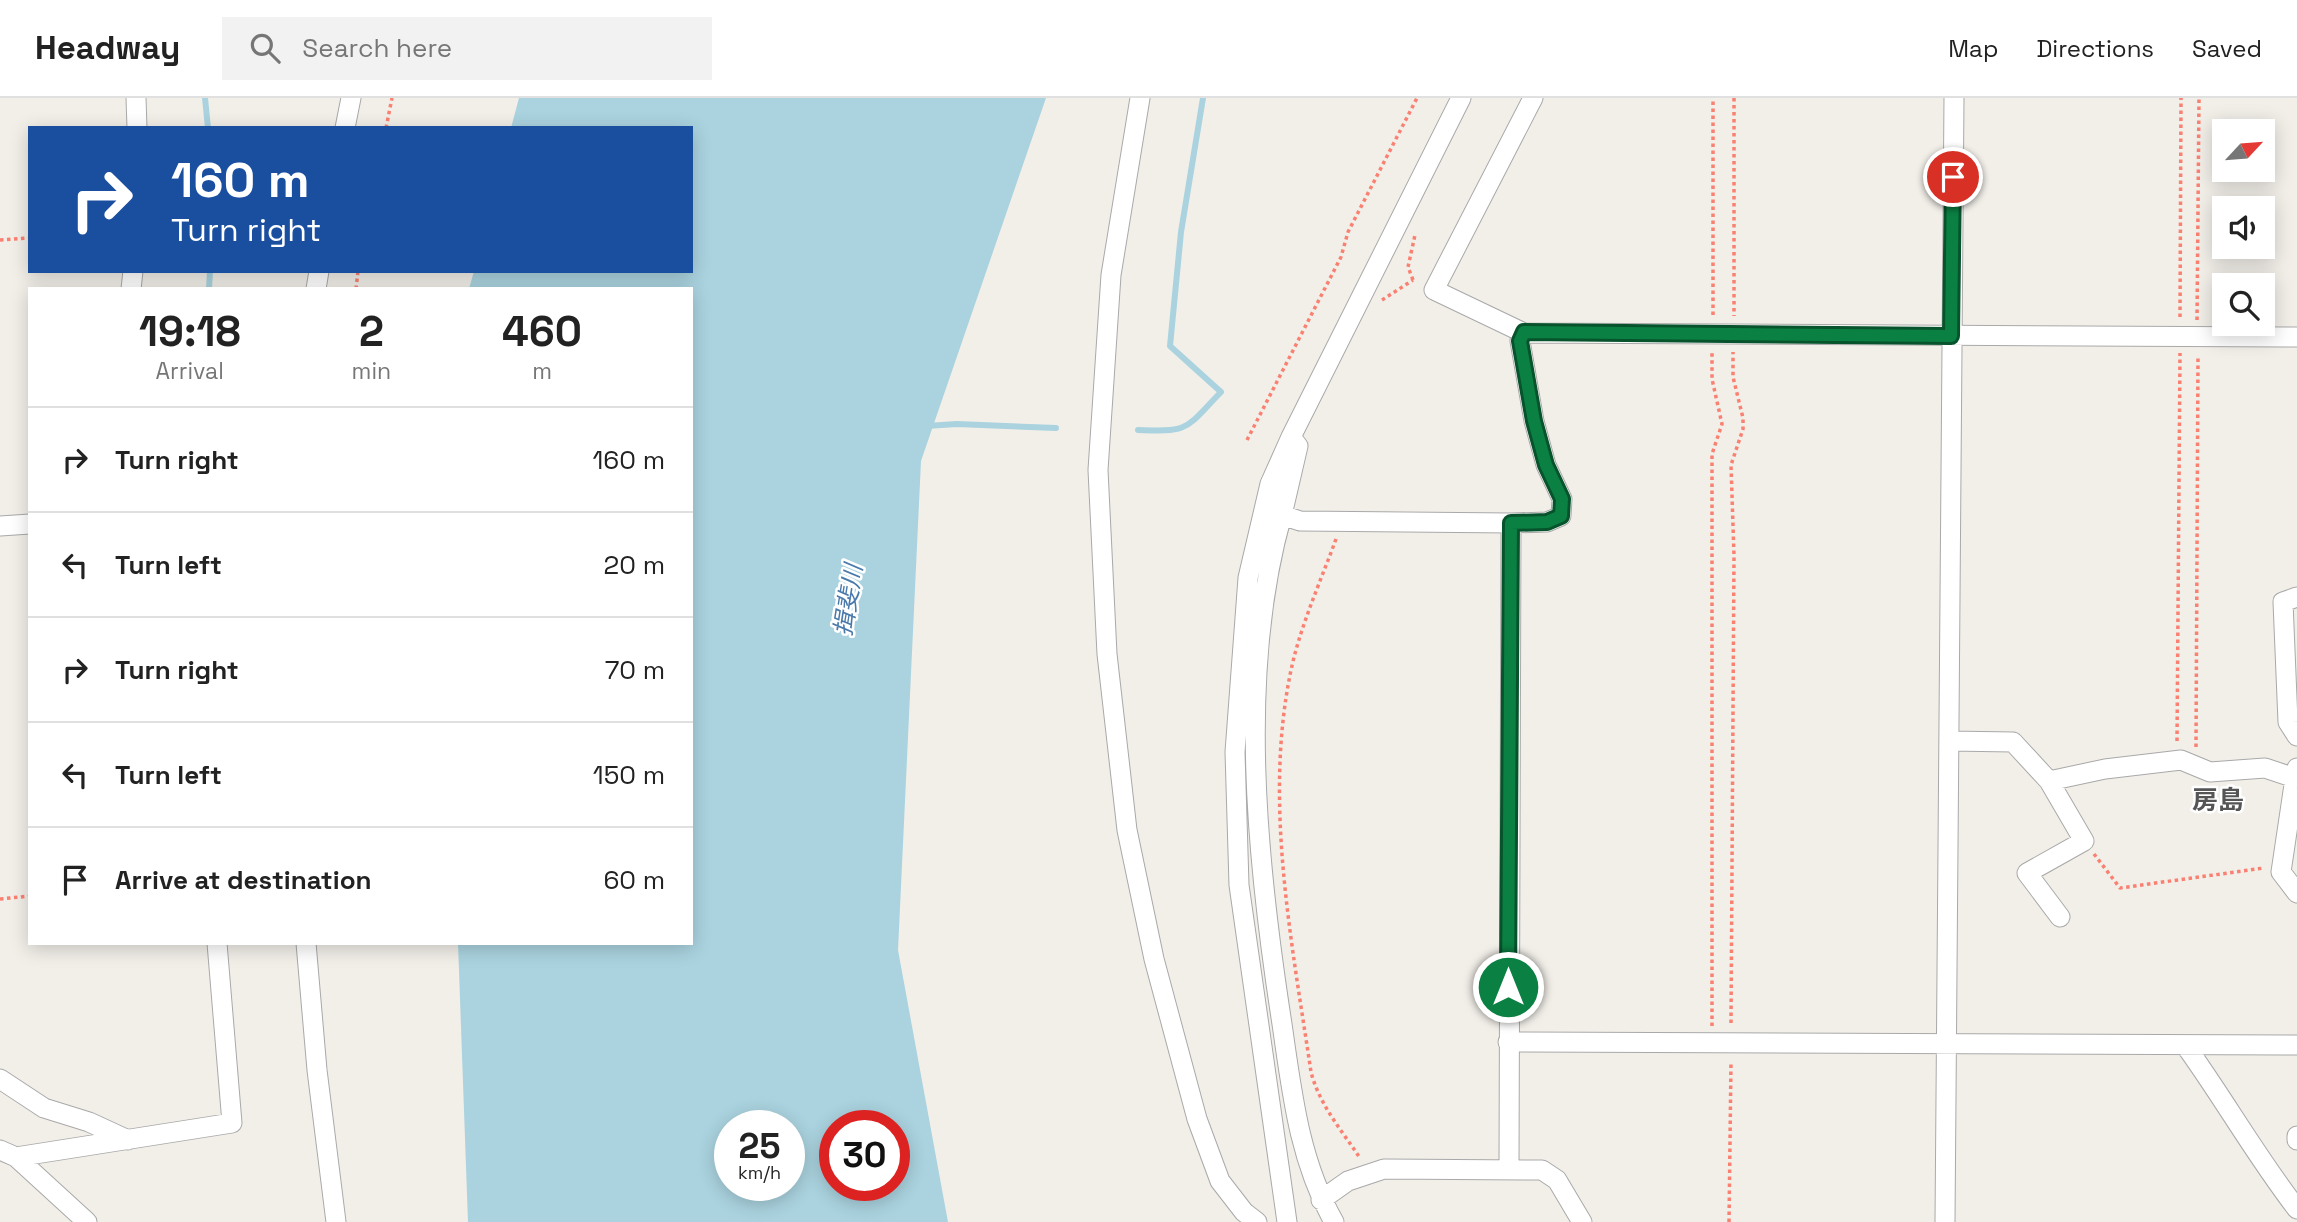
<!DOCTYPE html>
<html lang="en">
<head>
<meta charset="utf-8">
<style>
	body { margin:0; font-family:"Space Grotesk","Noto Sans JP",sans-serif; background:#f2f2f2; color:#222; height:100vh; display:flex; flex-direction:column; font-size:26px; white-space:nowrap }
	* { box-sizing:border-box; margin:0 }
	p { font-size:23px; color:#767676 }
	.icon { flex:none; width:38px; height:38px; fill:none; stroke:currentColor; stroke-width:2; stroke-linecap:round; stroke-linejoin:round }
	.map { position:relative; flex:1; overflow:hidden }
	.drawer { position:absolute; left:28px; top:189px; width:665px; height:658px; display:flex; flex-direction:column; background:#fff; border-radius:0px; box-shadow:0 4px 18px #0003 }
	.drawer>* { flex:none }
	.hud { position:absolute; left:28px; top:28px; width:665px; height:147px; border-radius:0px; box-shadow:0 4px 18px #0003; background:#1a4fa0; color:#fff; overflow:hidden }
	.needle { width:46px; rotate:64deg }
	.tools { position:absolute; left:2212px; top:21px; display:grid; gap:14px }
	.tools a { display:grid; place-items:center; width:63px; height:63px; border-radius:0px; background:#fff; box-shadow:0 4px 18px #0003; font-size:35px }
	.speed { position:absolute; left:714px; top:1012px; display:flex; gap:14px; font-size:35px; font-weight:700; text-align:center }
	.speed>* { display:grid; place-content:center; width:91px; height:91px; border-radius:50%; background:#fff; box-shadow:0 4px 18px #0003; line-height:1 }
	.speed small { font-size:18px; font-weight:400 }
	.speed .limit { border:10px solid #d22; background:#fff; color:#111 }
	.pin { position:absolute; display:grid; place-items:center; width:60px; height:60px; color:#fff; margin:-30px; border:4px solid #fff; border-radius:50%; box-shadow:0 2px 7px #0007 }
	.me { position:absolute; width:77px; margin:-38px; rotate:0deg; stroke-linejoin:round; filter:drop-shadow(0 0 5px #0008) }
	.turn { display:flex; align-items:center; gap:24px; height:147px; padding:0 28px; font-size:32px }
	.turn .icon { width:91px; height:91px; stroke-width:2.5 }
	.turn b { display:block; font-size:49px; line-height:60px }
	.eta { display:flex; justify-content:space-evenly; align-items:center; height:119px; text-align:center }
	.eta b { font-size:42px; font-weight:700; line-height:49px }
	ul { padding:0; list-style:none }
	li { display:flex; align-items:center; gap:21px; height:105px; padding:0 28px; border-top:2px solid #e0e0e0 }
	li div { flex:1 }
	li b { display:block; font-size:26px }
	li em { font-style:normal }
	header { display:flex; align-items:center; gap:42px; box-sizing:border-box; height:98px; padding:0 35px; background:#fff; border-bottom:2px solid #e0e0e0 }
	header strong { font-size:33px }
	nav { display:flex; gap:38px; margin-inline-start:auto; font-size:24px }
	.search { width:490px; height:63px; background:#f2f2f2; display:flex; align-items:center; gap:18px; box-sizing:border-box; padding:0 24px; border-radius:0px; color:#767676; font-size:26px }
	.map>svg:first-child { display:block }
	.water { fill:#aad3df; fill-rule:evenodd }
	.lines { fill:none; stroke-linecap:round; stroke-linejoin:round }
	.stream { stroke:#aad3df; stroke-width:6 }
	.minor-casing { stroke:#a9a9a9; stroke-width:21 }
	.path { stroke:#fa8072; stroke-width:3.5; stroke-dasharray:3.5 3.5; stroke-linecap:butt }
	.minor { stroke:#fff; stroke-width:19 }
	.route-casing { stroke:#07532c; stroke-width:18 }
	.route { stroke:#0b8043; stroke-width:12 }
	.labels { text-anchor:middle; dominant-baseline:central; stroke-width:5; stroke-linejoin:round; paint-order:stroke }
	.water-label { font-size:24px; font-style:italic; fill:#4a7aab; stroke:#fff }
	.quarter-label { font-size:26px; font-weight:bold; fill:#555; stroke:#fff }
</style>
</head>
<body>
<header>
<strong>Headway</strong>
<div class="search"><svg class="icon" aria-label="search" viewBox="0 0 24 24"><circle cx="10" cy="10" r="6"/><path d="M15 15l6 6"/></svg>Search here</div>
<nav><a>Map</a><a>Directions</a><a>Saved</a></nav>
</header>
<div class="map">
<svg width="2297" height="1124" viewBox="0 0 2297 1124">
	<rect width="100%" height="100%" fill="#f2efe9"/>
	<path class="water" d="M 519,0 L 1046,0 L 921,363 L 898,852 L 948,1124 L 468,1124 L 458,845 L 691,845 L 691,191 L 469,191 L 474,173 L 691,173 L 691,30 L 511,30 ZM 730,1027 L 789,1027 L 789,1087 L 730,1087 ZM 835,1027 L 894,1027 L 894,1087 L 835,1087 Z"/>
	<g class="lines">
		<path class="stream" d="M 205,0 L 208,30
			M 209,191 L 210,173
			M 926,328 L 957,326 L 1056,330
			M 1138,332 C 1191,334 1185,331 1221,294 L 1170,248 L 1181,134 L 1203,0"/>
		<g class="minor-casing">
			<path id="minor" d="M 136,0 L 137,30
				M 1140,0 L 1111,177 L 1098,372 L 1107,556 L 1127,732 L 1154,861 L 1197,1021 L 1220,1083 L 1244,1114 L 1257,1124
				M 1533,0 L 1434,192 L 1524,235 L 2297,239
				M 345,30 L 351,0
				M 131,191 L 133,173
				M 316,191 L 319,173
				M 1294,343 L 1298,348 L 1282,417 L 1300,423 L 1511,425 L 1547,424 L 1561,418 L 1562,401 L 1546,367 L 1534,323 L 1520,243 L 1524,235
				M 1282,417 C 1237,575 1257,765 1282,926 C 1292,995 1299,1062 1334,1124
				M 0,428 L 30,426
				M 2297,499 L 2283,504 L 2288,624 L 2297,638
				M 1949,643 L 2013,644 L 2049,683 L 2105,671 L 2181,662 L 2210,674 L 2265,670 L 2295,680 L 2297,670
				M 2295,680 L 2281,774 L 2297,795
				M 2049,683 L 2084,743 L 2027,775 L 2060,819
				M 306,845 L 317,972 L 336,1124
				M 1508,944 L 2297,947
				M 2185,947 C 2224,1001 2256,1058 2297,1111
				M 0,981 L 44,1010 L 89,1024 L 128,1042
				M 2297,1038 L 2297,1042
				M 0,1052 L 16,1059 L 87,1124
				M 16,1059 L 232,1025 L 217,845
				M 1509,1071 L 1511,425
				M 1321,1102 L 1348,1083 L 1384,1071 L 1542,1072 L 1557,1082 L 1582,1124
				M 1287,1124 L 1239,787 L 1235,654 L 1248,480 L 1270,386 L 1291,339 L 1461,0
				M 1945,1124 L 1954,0"/>
		</g>
		<path class="path" d="M 1734,0 L 1734,218
			M 386,30 L 392,0
			M 0,142 L 30,140
			M 1413,182 L 1408,169 L 1415,137
			M 356,191 L 358,173
			M 1382,202 L 1413,182
			M 1713,217 L 1713,0
			M 2180,219 L 2181,0
			M 2197,222 L 2199,0
			M 1247,342 L 1341,159 L 1348,134 L 1417,0
			M 1336,441 C 1320,485 1299,531 1290,577 C 1264,707 1292,845 1311,974 C 1319,1006 1342,1033 1360,1060
			M 2177,643 L 2180,255
			M 2196,649 L 2198,258
			M 2094,756 L 2120,790 L 2264,770
			M 0,801 L 30,798
			M 1731,925 L 1734,458 L 1731,367 L 1743,331 L 1743,320 L 1733,279 L 1733,254
			M 1712,928 L 1712,356 L 1722,326 L 1712,281 L 1712,253
			M 1729,1124 L 1731,964"/>
		<use href="#minor" class="minor"/>
	</g>
	<g class="lines">
		<g class="route-casing">
			<path id="route" d="M 1508,889 L 1511,425 L 1547,424 L 1561,418 L 1562,401 L 1546,367 L 1534,323 L 1520,243 L 1524,234 L 1951,238 L 1953,79"/>
		</g>
		<use href="#route" class="route"/>
	</g>
	<g class="labels">
		<g class="water-label">
			<text transform="translate(848 502) rotate(-81)">揖斐川</text>
		</g>
		<g class="quarter-label">
			<text x="2218" y="702">房島</text>
		</g>
	</g>
</svg>
<div class="tools">
<a><svg class="needle" viewBox="-14 -14 28 28"><path d="M0-13l5 13h-10z" fill="#e53935"/><path d="M0 13l5-13h-10z" fill="#767676"/></svg></a>
<a><svg class="icon" aria-label="sound" viewBox="0 0 24 24"><path d="M4 9h4l5-4v14l-5-4H4zM17 9q2 3 0 6"/></svg></a>
<a><svg class="icon" aria-label="search" viewBox="0 0 24 24"><circle cx="10" cy="10" r="6"/><path d="M15 15l6 6"/></svg></a>
</div>
<div class="speed"><div>25<small>km/h</small></div><div class="limit">30</div></div>
<div class="pin" style="left:1953px;top:79px;background:#d93025"><svg class="icon" aria-label="arrive" viewBox="0 0 24 24"><path d="M6 21V4h12l-3 4 3 4H6"/></svg></div>
<svg class="me" style="left:1508px;top:889px" viewBox="-20 -20 40 40"><circle r="17" fill="#0b8043" stroke="#fff" stroke-width="3"/><path d="M0-11L8 9 0 5-8 9z" fill="#fff"/></svg>
<div class="hud">
<div class="turn"><svg class="icon" aria-label="right" viewBox="0 0 24 24"><path d="M7 20v-9h11M14 6l5 5-5 5"/></svg><div><b>160 m</b>Turn right</div></div>
</div>
<section class="drawer">
<div class="eta">
<div><b>19:18</b><p>Arrival</p></div>
<div><b>2</b><p>min</p></div>
<div><b>460</b><p>m</p></div>
</div>
<ul>
<li><svg class="icon" aria-label="right" viewBox="0 0 24 24"><path d="M7 20v-9h11M14 6l5 5-5 5"/></svg><div><b>Turn right</b></div><em>160 m</em></li>
<li><svg class="icon" aria-label="left" viewBox="0 0 24 24"><path d="M17 20v-9H6M10 6l-5 5 5 5"/></svg><div><b>Turn left</b></div><em>20 m</em></li>
<li><svg class="icon" aria-label="right" viewBox="0 0 24 24"><path d="M7 20v-9h11M14 6l5 5-5 5"/></svg><div><b>Turn right</b></div><em>70 m</em></li>
<li><svg class="icon" aria-label="left" viewBox="0 0 24 24"><path d="M17 20v-9H6M10 6l-5 5 5 5"/></svg><div><b>Turn left</b></div><em>150 m</em></li>
<li><svg class="icon" aria-label="arrive" viewBox="0 0 24 24"><path d="M6 21V4h12l-3 4 3 4H6"/></svg><div><b>Arrive at destination</b></div><em>60 m</em></li>
</ul>
</section>
</div>
</body>
</html>
